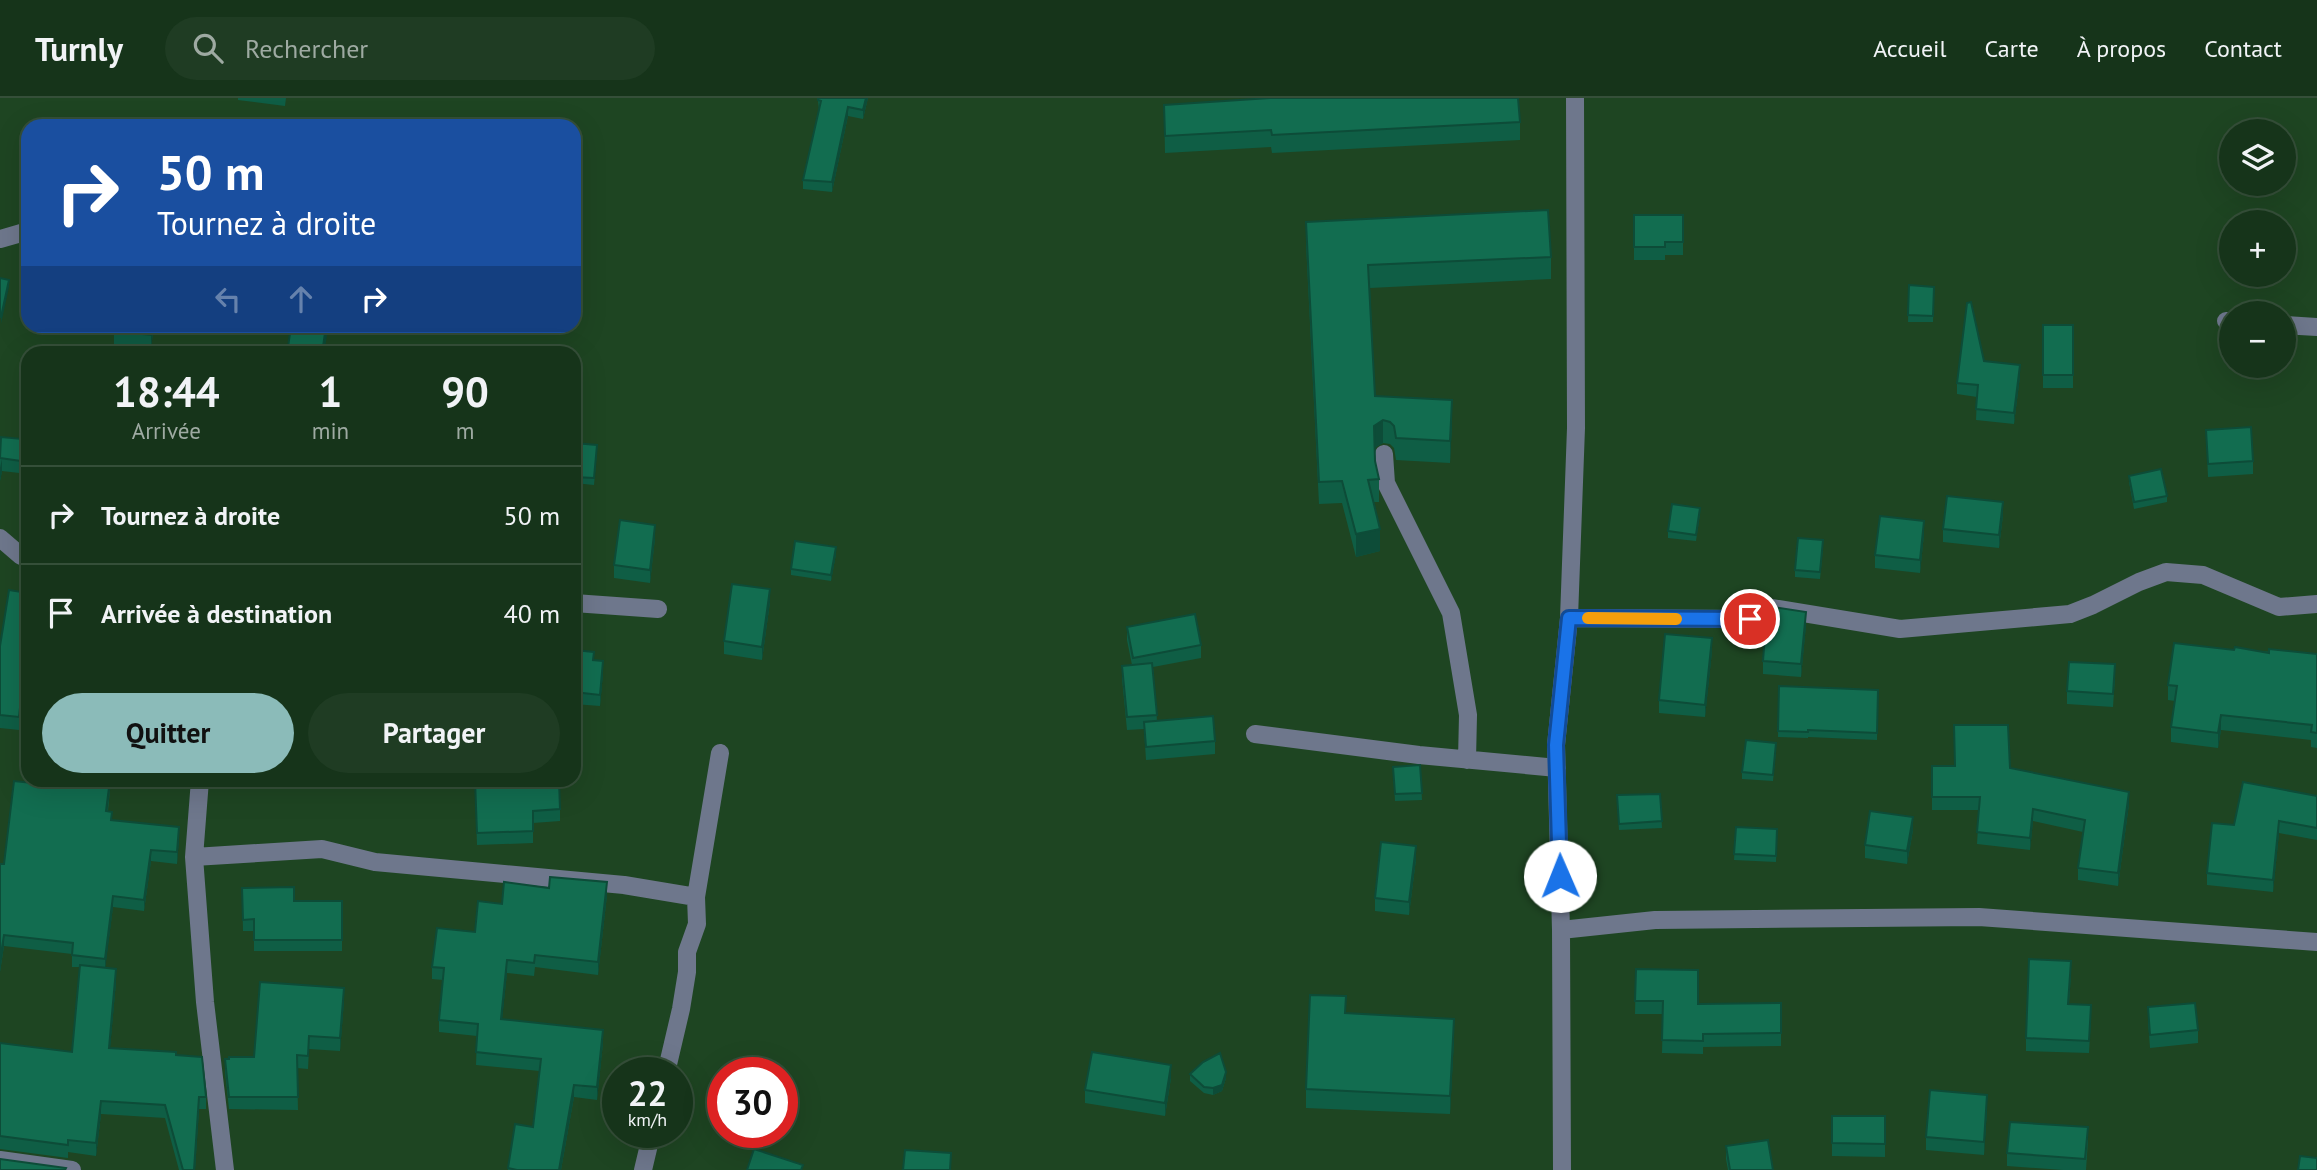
<!DOCTYPE html>
<html lang="fr">
<head>
<meta charset="utf-8">
<style>
	body { margin:0; font-family:"PT Sans",sans-serif; background:#1f3c23; color:#f1f3f6; height:100vh; display:flex; flex-direction:column; font-size:26px; white-space:nowrap }
	* { box-sizing:border-box; margin:0 }
	p { font-size:23px; color:#9eaaa2 }
	.icon { flex:none; width:38px; height:38px; fill:none; stroke:currentColor; stroke-width:2; stroke-linecap:round; stroke-linejoin:round }
	.map { position:relative; flex:1; overflow:hidden }
	.details { position:absolute; left:21px; top:248px; width:560px; height:441px; display:flex; flex-direction:column; background:#16341a; border-radius:21px; box-shadow:0 7px 28px #0002,0 0 0 2px #354f39 }
	.details>* { flex:none }
	.top-card { position:absolute; left:21px; top:21px; width:560px; height:214px; border-radius:21px; box-shadow:0 7px 28px #0002,0 0 0 2px #354f39; background:#1a4fa0; color:#fff; overflow:hidden }
	.buttons { position:absolute; left:2219px; top:21px; display:grid; gap:14px }
	.buttons a { display:grid; place-items:center; width:77px; height:77px; border-radius:50%; background:#16341a; box-shadow:0 7px 28px #0002,0 0 0 2px #354f39; font-size:35px }
	.speed { position:absolute; left:602px; top:959px; display:flex; gap:14px; font-size:35px; font-weight:700; text-align:center }
	.speed>* { display:grid; place-content:center; width:91px; height:91px; border-radius:50%; background:#16341a; box-shadow:0 7px 28px #0002,0 0 0 2px #354f39; line-height:1 }
	.speed small { font-size:18px; font-weight:400 }
	.speed .limit { border:10px solid #d22; background:#fff; color:#111 }
	.pin { position:absolute; display:grid; place-items:center; width:60px; height:60px; color:#fff; margin:-30px; border:4px solid #fff; border-radius:50%; box-shadow:0 2px 7px #0007 }
	.me { position:absolute; width:77px; margin:-38px; rotate:359deg; stroke-linejoin:round; filter:drop-shadow(0 0 5px #0008) }
	.turn { display:flex; align-items:center; gap:24px; height:147px; padding:0 21px; font-size:32px }
	.turn .icon { width:91px; height:91px; stroke-width:2.5 }
	.turn b { display:block; font-size:49px; line-height:60px }
	.lanes { display:flex; align-items:center; height:66px; padding:0 21px; background:#0003; justify-content:center; gap:35px; direction:ltr }
	.lanes .off { opacity:.35 }
	.eta { display:flex; justify-content:space-evenly; align-items:center; height:119px; text-align:center }
	.eta b { font-size:42px; font-weight:700; line-height:49px }
	.primary-button { display:flex; gap:14px; margin-top:auto; padding:14px 21px }
	.primary-button a { flex:1; height:80px; border-radius:42px; background:#8bbbb9; color:#111; font-size:28px; font-weight:700; line-height:80px; text-align:center }
	.primary-button a+a { background:#1f3c23; color:#f1f3f6 }
	ul { padding:0; list-style:none }
	li { display:flex; align-items:center; gap:21px; height:98px; padding:0 21px; border-top:2px solid #354f39 }
	li div { flex:1 }
	li b { display:block; font-size:26px }
	li em { font-style:normal }
	header { display:flex; align-items:center; gap:42px; box-sizing:border-box; height:98px; padding:0 35px; background:#16341a; border-bottom:2px solid #354f39 }
	header strong { font-size:33px }
	nav { display:flex; gap:38px; margin-inline-start:auto; font-size:24px }
	.search { width:490px; height:63px; background:#1f3c23; display:flex; align-items:center; gap:18px; box-sizing:border-box; padding:0 24px; border-radius:38px; color:#9eaaa2; font-size:26px }
	.map>svg:first-child { display:block }
	.lines { fill:none; stroke-linecap:round; stroke-linejoin:round }
	.minor { stroke:#6e778c; stroke-width:18 }
	.wall { fill:#0f5e45 }
	.shaded-wall { fill:#0d4c38 }
	.building { fill:#126d50; stroke:#0d4c38; stroke-width:2 }
	.route-casing { stroke:#114b97; stroke-width:18 }
	.route { stroke:#1a73e8; stroke-width:12 }
	.slow { stroke:#f59e0b; stroke-width:12 }
</style>
</head>
<body>
<header>
<strong>Turnly</strong>
<div class="search"><svg class="icon" aria-label="search" viewBox="0 0 24 24"><circle cx="10" cy="10" r="6"/><path d="M15 15l6 6"/></svg>Rechercher</div>
<nav><a>Accueil</a><a>Carte</a><a>À propos</a><a>Contact</a></nav>
</header>
<div class="map">
<svg width="2317" height="1072" viewBox="0 0 2317 1072">
	<rect width="100%" height="100%" fill="#1e4522"/>
	<g class="lines">
		<path class="minor" d="M 0,141 L 28,133
			M 2226,223 L 2231,223
			M 2284,227 L 2317,229
			M 1384,356 L 1386,385 L 1451,515 L 1468,617 L 1467,662
			M 0,440 L 21,458 L 28,459
			M 574,505 L 658,511
			M 1569,520 L 1750,521 L 1760,508 L 1900,531 L 2070,516 L 2093,507 L 2139,484 L 2166,474 L 2203,477 L 2279,509 L 2317,506
			M 1255,636 L 1419,657 L 1557,670
			M 200,682 L 194,759 L 205,904 L 225,1072
			M 194,759 L 322,751 L 375,764 L 624,787 L 696,799
			M 1561,832 L 1655,822 L 1979,819 L 2317,844
			M 666,975 L 681,911 L 687,874 L 687,854 L 697,826 L 696,799 L 720,655
			M 0,1062 L 72,1072
			M 643,1072 L 652,1034
			M 1562,1072 L 1561,832 L 1556,647 L 1569,520 L 1576,330 L 1575,0"/>
	</g>
	<path class="wall" d="M 238,0 L 286,0 L 285,8 L 238,2 Z
		M 868,0 L 863,21 L 848,18 L 832,94 L 803,91 L 803,82 L 819,12 L 818,2 Z
		M 1164,7 L 1520,24 L 1520,42 L 1272,55 L 1271,49 L 1165,55 Z
		M 1634,117 L 1683,117 L 1683,157 L 1665,157 L 1665,162 L 1634,162 Z
		M 1306,124 L 1551,159 L 1551,181 L 1370,190 L 1375,298 L 1452,325 L 1450,365 L 1396,362 L 1394,350 L 1390,346 L 1383,345 L 1374,350 L 1375,363 L 1379,381 L 1379,404 L 1374,404 L 1380,453 L 1356,459 L 1342,405 L 1319,406 L 1306,146 Z
		M 1909,187 L 1934,189 L 1933,224 L 1908,224 Z
		M 2043,227 L 2073,227 L 2073,290 L 2043,290 Z
		M 154,228 L 151,250 L 114,246 L 114,233 Z
		M 2020,278 L 2014,326 L 1976,322 L 1977,299 L 1957,296 L 1957,285 Z
		M 28,321 L 28,376 L 2,373 L 0,383 L 0,346 L 22,341 Z
		M 2206,332 L 2253,363 L 2253,376 L 2208,379 Z
		M 574,345 L 597,353 L 594,387 L 574,385 Z
		M 2129,378 L 2167,398 L 2167,404 L 2134,411 L 2129,384 Z
		M 1700,416 L 1696,443 L 1668,440 L 1668,433 Z
		M 2003,417 L 1999,450 L 1943,444 L 1943,431 Z
		M 1924,436 L 1920,475 L 1875,470 L 1875,457 Z
		M 655,440 L 650,485 L 614,480 L 614,467 Z
		M 1823,449 L 1820,481 L 1795,479 L 1795,472 Z
		M 836,456 L 831,483 L 791,477 L 791,471 Z
		M 28,495 L 28,616 L 27,624 L 20,623 L 19,632 L 0,630 L 0,548 Z
		M 770,504 L 762,562 L 724,556 L 724,543 Z
		M 1806,527 L 1801,579 L 1763,576 L 1763,563 Z
		M 1127,529 L 1201,547 L 1201,560 L 1153,569 L 1157,623 L 1215,643 L 1215,656 L 1146,662 L 1144,631 L 1127,632 L 1122,581 L 1122,568 L 1132,567 L 1127,542 Z
		M 574,552 L 594,562 L 603,575 L 600,608 L 574,606 Z
		M 2234,552 L 2317,556 L 2317,650 L 2311,649 L 2311,642 L 2221,632 L 2218,650 L 2171,644 L 2171,629 L 2175,603 L 2168,602 L 2168,587 Z
		M 1712,553 L 1705,619 L 1659,615 L 1659,602 Z
		M 2115,579 L 2113,609 L 2067,606 L 2067,593 Z
		M 1779,588 L 1878,592 L 1877,642 L 1808,639 L 1808,640 L 1778,639 Z
		M 1776,652 L 1773,683 L 1742,681 L 1742,674 Z
		M 1420,667 L 1422,702 L 1395,703 L 1393,669 Z
		M 1932,668 L 2010,670 L 2129,706 L 2118,788 L 2078,782 L 2078,770 L 2083,734 L 2033,723 L 2030,752 L 1977,746 L 1979,712 L 1932,712 Z
		M 111,682 L 108,713 L 112,722 L 179,740 L 177,766 L 151,763 L 144,813 L 113,809 L 105,870 L 116,884 L 110,950 L 176,957 L 206,999 L 206,1011 L 199,1011 L 195,1072 L 179,1072 L 165,1020 L 101,1016 L 96,1058 L 68,1054 L 68,1060 L 0,1051 L 0,945 L 72,954 L 80,869 L 72,869 L 72,856 L 4,848 L 0,874 L 0,766 L 4,766 L 78,690 Z
		M 475,682 L 560,711 L 560,723 L 533,725 L 533,745 L 477,747 Z
		M 1660,696 L 1662,730 L 1619,732 L 1617,697 Z
		M 2317,698 L 2317,742 L 2279,735 L 2273,794 L 2207,787 L 2207,775 L 2234,727 Z
		M 1736,729 L 1777,731 L 1776,764 L 1734,762 Z
		M 1913,732 L 1907,766 L 1865,760 L 1865,747 Z
		M 1416,761 L 1409,817 L 1375,813 L 1375,800 Z
		M 242,790 L 294,803 L 342,803 L 342,853 L 254,853 L 254,833 L 243,833 Z
		M 607,797 L 598,877 L 535,869 L 534,878 L 507,875 L 502,921 L 603,945 L 597,1002 L 574,999 L 561,1072 L 508,1072 L 515,1026 L 533,1029 L 540,973 L 476,967 L 477,938 L 439,934 L 439,922 L 443,882 L 432,881 L 432,869 L 475,834 L 502,806 Z
		M 1636,871 L 1698,906 L 1781,905 L 1781,948 L 1703,949 L 1703,956 L 1662,955 L 1663,916 L 1635,916 Z
		M 2071,875 L 2069,906 L 2091,919 L 2089,955 L 2026,953 L 2026,940 Z
		M 344,903 L 340,953 L 309,951 L 308,971 L 297,970 L 298,1012 L 229,1011 L 225,974 L 225,961 L 254,959 Z
		M 2148,909 L 2198,932 L 2198,945 L 2150,950 L 2148,922 Z
		M 1346,915 L 1454,940 L 1450,1016 L 1306,1010 L 1306,991 Z
		M 1190,976 L 1226,980 L 1222,993 L 1213,997 L 1204,995 L 1190,983 Z
		M 1171,980 L 1165,1018 L 1085,1005 L 1085,992 Z
		M 1987,1010 L 1984,1057 L 1926,1052 L 1926,1039 Z
		M 1832,1018 L 1885,1018 L 1885,1059 L 1832,1058 Z
		M 2088,1042 L 2086,1072 L 2063,1072 L 2007,1068 L 2007,1055 Z
		M 1726,1048 L 1773,1072 L 1728,1072 L 1726,1061 Z"/>
	<path class="shaded-wall" d="M 866,0 L 868,0 L 863,21 L 863,12 Z
		M 848,9 L 848,18 L 832,94 L 832,84 Z
		M 9,182 L 9,189 L 1,226 L 1,219 Z
		M 152,228 L 154,228 L 151,250 L 151,237 Z
		M 326,228 L 328,228 L 328,231 L 324,256 L 322,256 Z
		M 2020,267 L 2020,278 L 2014,326 L 2014,315 Z
		M 1452,302 L 1452,325 L 1450,365 L 1450,343 Z
		M 1383,322 L 1383,345 L 1374,350 L 1374,328 Z
		M 2,361 L 2,374 L 0,383 L 0,370 Z
		M 2003,404 L 2003,417 L 1999,450 L 1999,437 Z
		M 1924,423 L 1924,436 L 1920,475 L 1920,462 Z
		M 655,427 L 655,440 L 650,485 L 650,472 Z
		M 1380,431 L 1380,453 L 1356,459 L 1356,436 Z
		M 836,449 L 836,456 L 831,483 L 831,477 Z
		M 770,491 L 770,504 L 762,562 L 762,549 Z
		M 1806,514 L 1806,527 L 1801,579 L 1801,566 Z
		M 1712,540 L 1712,553 L 1705,619 L 1705,607 Z
		M 603,563 L 603,575 L 600,608 L 600,597 Z
		M 2221,617 L 2221,632 L 2218,650 L 2218,635 Z
		M 110,682 L 111,682 L 106,724 L 106,713 Z
		M 2129,694 L 2129,706 L 2118,788 L 2118,775 Z
		M 2033,711 L 2033,723 L 2030,752 L 2030,740 Z
		M 1913,719 L 1913,732 L 1907,766 L 1907,753 Z
		M 2279,723 L 2279,735 L 2273,794 L 2273,782 Z
		M 179,729 L 179,740 L 177,766 L 177,754 Z
		M 1416,748 L 1416,761 L 1409,817 L 1409,804 Z
		M 151,752 L 151,763 L 144,813 L 144,802 Z
		M 607,784 L 607,797 L 598,877 L 598,864 Z
		M 113,798 L 113,809 L 105,873 L 105,861 Z
		M 4,837 L 4,848 L 0,874 L 0,862 Z
		M 507,862 L 507,875 L 501,933 L 501,921 Z
		M 116,871 L 116,884 L 109,962 L 109,950 Z
		M 344,890 L 344,903 L 340,953 L 340,940 Z
		M 1454,921 L 1454,940 L 1450,1016 L 1450,998 Z
		M 603,932 L 603,945 L 597,1002 L 597,989 Z
		M 1171,967 L 1171,980 L 1165,1018 L 1165,1005 Z
		M 1226,974 L 1226,980 L 1222,993 L 1213,997 L 1213,990 Z
		M 574,987 L 574,999 L 561,1072 L 559,1072 Z
		M 1987,997 L 1987,1010 L 1984,1057 L 1984,1044 Z
		M 199,999 L 195,1072 L 194,1072 Z
		M 101,1003 L 101,1016 L 96,1058 L 96,1045 Z"/>
	<path class="building" d="M 818,0 L 866,0 L 863,12 L 848,9 L 832,84 L 803,82 L 821,3 L 818,2 Z
		M 1270,0 L 1518,0 L 1520,24 L 1272,37 L 1271,32 L 1165,38 L 1164,7 Z
		M 1548,112 L 1551,159 L 1368,167 L 1375,298 L 1452,302 L 1450,343 L 1396,340 L 1394,328 L 1390,324 L 1383,322 L 1374,328 L 1375,363 L 1379,381 L 1368,382 L 1380,431 L 1356,436 L 1342,383 L 1319,384 L 1306,124 Z
		M 1634,117 L 1683,117 L 1683,144 L 1665,144 L 1665,149 L 1634,149 Z
		M 0,180 L 9,182 L 1,219 L 0,219 Z
		M 1909,187 L 1934,189 L 1933,218 L 1908,217 Z
		M 1971,204 L 1984,263 L 2020,267 L 2014,315 L 1976,311 L 1978,287 L 1957,285 L 1967,205 Z
		M 2043,227 L 2073,227 L 2073,277 L 2043,277 Z
		M 114,228 L 152,228 L 151,237 L 114,233 Z
		M 291,228 L 326,228 L 322,256 L 287,256 Z
		M 25,321 L 28,321 L 28,364 L 0,360 L 1,339 L 22,341 Z
		M 2251,329 L 2253,363 L 2208,366 L 2206,332 Z
		M 574,345 L 597,347 L 594,380 L 574,379 Z
		M 2161,371 L 2167,398 L 2134,404 L 2129,378 Z
		M 1947,398 L 2003,404 L 1999,437 L 1943,431 Z
		M 1672,406 L 1700,410 L 1696,437 L 1668,433 Z
		M 1880,418 L 1924,423 L 1920,462 L 1875,457 Z
		M 620,422 L 655,427 L 650,472 L 614,467 Z
		M 1798,440 L 1823,442 L 1820,474 L 1795,472 Z
		M 795,443 L 836,449 L 831,477 L 791,471 Z
		M 732,486 L 770,491 L 762,549 L 724,543 Z
		M 9,492 L 28,495 L 28,603 L 27,611 L 20,610 L 19,619 L 0,617 L 0,548 Z
		M 1767,508 L 1806,514 L 1801,566 L 1763,563 Z
		M 1195,516 L 1201,547 L 1133,560 L 1127,529 Z
		M 1665,536 L 1712,540 L 1705,607 L 1659,602 Z
		M 2174,545 L 2234,552 L 2235,549 L 2269,555 L 2269,551 L 2317,556 L 2317,635 L 2311,634 L 2312,627 L 2221,617 L 2218,635 L 2171,629 L 2177,588 L 2168,587 Z
		M 574,552 L 594,554 L 593,562 L 603,563 L 600,597 L 574,594 Z
		M 2069,564 L 2115,566 L 2113,596 L 2067,593 Z
		M 1152,565 L 1157,617 L 1127,619 L 1122,568 Z
		M 1779,588 L 1878,592 L 1877,635 L 1808,632 L 1808,634 L 1778,633 Z
		M 1213,618 L 1215,643 L 1146,649 L 1144,624 Z
		M 1954,627 L 2008,627 L 2010,670 L 2129,694 L 2118,775 L 2078,770 L 2085,722 L 2033,711 L 2030,740 L 1977,734 L 1980,699 L 1932,699 L 1932,668 L 1955,668 Z
		M 1746,642 L 1776,645 L 1773,677 L 1742,674 Z
		M 1420,667 L 1422,695 L 1395,696 L 1393,669 Z
		M 79,682 L 110,682 L 106,713 L 112,714 L 111,722 L 179,729 L 177,754 L 151,752 L 144,802 L 113,798 L 105,861 L 72,857 L 73,845 L 4,837 L 0,862 L 0,766 L 4,766 L 14,683 L 78,690 Z
		M 475,682 L 559,682 L 560,711 L 533,713 L 533,733 L 477,735 Z
		M 2243,684 L 2317,698 L 2317,730 L 2279,723 L 2273,782 L 2207,775 L 2212,725 L 2234,727 Z
		M 1660,696 L 1662,723 L 1619,726 L 1617,697 Z
		M 1870,713 L 1913,719 L 1907,753 L 1865,747 Z
		M 1736,729 L 1777,731 L 1776,758 L 1734,756 Z
		M 1381,744 L 1416,748 L 1409,804 L 1375,800 Z
		M 550,779 L 607,784 L 598,864 L 535,857 L 534,865 L 507,862 L 501,921 L 603,932 L 597,989 L 574,987 L 559,1072 L 517,1072 L 508,1070 L 515,1026 L 533,1029 L 541,961 L 476,954 L 478,926 L 439,922 L 444,870 L 432,869 L 437,830 L 475,834 L 478,803 L 502,806 L 504,784 L 549,790 Z
		M 294,789 L 294,803 L 342,803 L 342,842 L 254,842 L 254,821 L 243,822 L 242,790 Z
		M 2029,861 L 2071,863 L 2068,906 L 2091,907 L 2089,943 L 2026,940 Z
		M 80,867 L 116,871 L 109,950 L 176,954 L 176,957 L 202,959 L 206,999 L 199,999 L 194,1072 L 183,1072 L 165,1007 L 101,1003 L 96,1045 L 68,1042 L 68,1047 L 0,1038 L 0,945 L 72,954 Z
		M 1636,871 L 1698,872 L 1698,906 L 1781,905 L 1781,935 L 1703,936 L 1703,943 L 1662,942 L 1663,903 L 1635,903 Z
		M 260,884 L 344,890 L 340,940 L 309,938 L 308,958 L 297,957 L 298,999 L 229,999 L 225,961 L 229,961 L 229,959 L 254,959 Z
		M 1310,897 L 1346,898 L 1345,915 L 1454,921 L 1450,998 L 1306,991 Z
		M 2195,905 L 2198,932 L 2150,937 L 2148,909 Z
		M 1092,954 L 1171,967 L 1165,1005 L 1085,992 Z
		M 1220,955 L 1226,974 L 1222,987 L 1213,990 L 1204,989 L 1190,976 L 1203,964 Z
		M 1930,992 L 1987,997 L 1984,1044 L 1926,1039 Z
		M 1832,1018 L 1885,1018 L 1885,1046 L 1832,1045 Z
		M 2010,1024 L 2088,1029 L 2085,1061 L 2007,1055 Z
		M 1768,1042 L 1773,1072 L 1730,1072 L 1726,1048 Z
		M 754,1051 L 803,1067 L 801,1072 L 747,1072 Z
		M 905,1052 L 951,1055 L 950,1072 L 903,1072 Z
		M 2300,1058 L 2317,1060 L 2317,1072 L 2298,1072 Z
		M 0,1061 L 66,1070 L 65,1072 L 0,1072 Z"/>
	<g class="lines">
		<g class="route-casing">
			<path id="route" d="M 1560,778 L 1556,647 L 1569,520 L 1750,521"/>
		</g>
		<use href="#route" class="route"/>
		<path class="slow" d="M 1588,520 L 1676,521"/>
	</g>
</svg>
<div class="buttons">
<a><svg class="icon" aria-label="layers" viewBox="0 0 24 24"><path d="M12 4l9 5-9 5-9-5zM3 14l9 5 9-5"/></svg></a>
<a>+</a>
<a>−</a>
</div>
<div class="speed"><div>22<small>km/h</small></div><div class="limit">30</div></div>
<div class="pin" style="left:1750px;top:521px;background:#d93025"><svg class="icon" aria-label="arrive" viewBox="0 0 24 24"><path d="M6 21V4h12l-3 4 3 4H6"/></svg></div>
<svg class="me" style="left:1560px;top:778px" viewBox="-20 -20 40 40"><circle r="19" fill="#fff"/><path d="M0-13L10 11 0 6-10 11z" fill="#1a73e8"/></svg>
<div class="top-card">
<div class="turn"><svg class="icon" aria-label="right" viewBox="0 0 24 24"><path d="M7 20v-9h11M14 6l5 5-5 5"/></svg><div><b>50 m</b>Tournez à droite</div></div>
<div class="lanes"><svg class="icon off" aria-label="left" viewBox="0 0 24 24"><path d="M17 20v-9H6M10 6l-5 5 5 5"/></svg><svg class="icon off" aria-label="ahead" viewBox="0 0 24 24"><path d="M12 20V5M6 11l6-6 6 6"/></svg><svg class="icon" aria-label="right" viewBox="0 0 24 24"><path d="M7 20v-9h11M14 6l5 5-5 5"/></svg></div>
</div>
<section class="details">
<div class="eta">
<div><b>18:44</b><p>Arrivée</p></div>
<div><b>1</b><p>min</p></div>
<div><b>90</b><p>m</p></div>
</div>
<ul>
<li><svg class="icon" aria-label="right" viewBox="0 0 24 24"><path d="M7 20v-9h11M14 6l5 5-5 5"/></svg><div><b>Tournez à droite</b></div><em>50 m</em></li>
<li><svg class="icon" aria-label="arrive" viewBox="0 0 24 24"><path d="M6 21V4h12l-3 4 3 4H6"/></svg><div><b>Arrivée à destination</b></div><em>40 m</em></li>
</ul>
<div class="primary-button"><a>Quitter</a><a>Partager</a></div>
</section>
</div>
</body>
</html>
